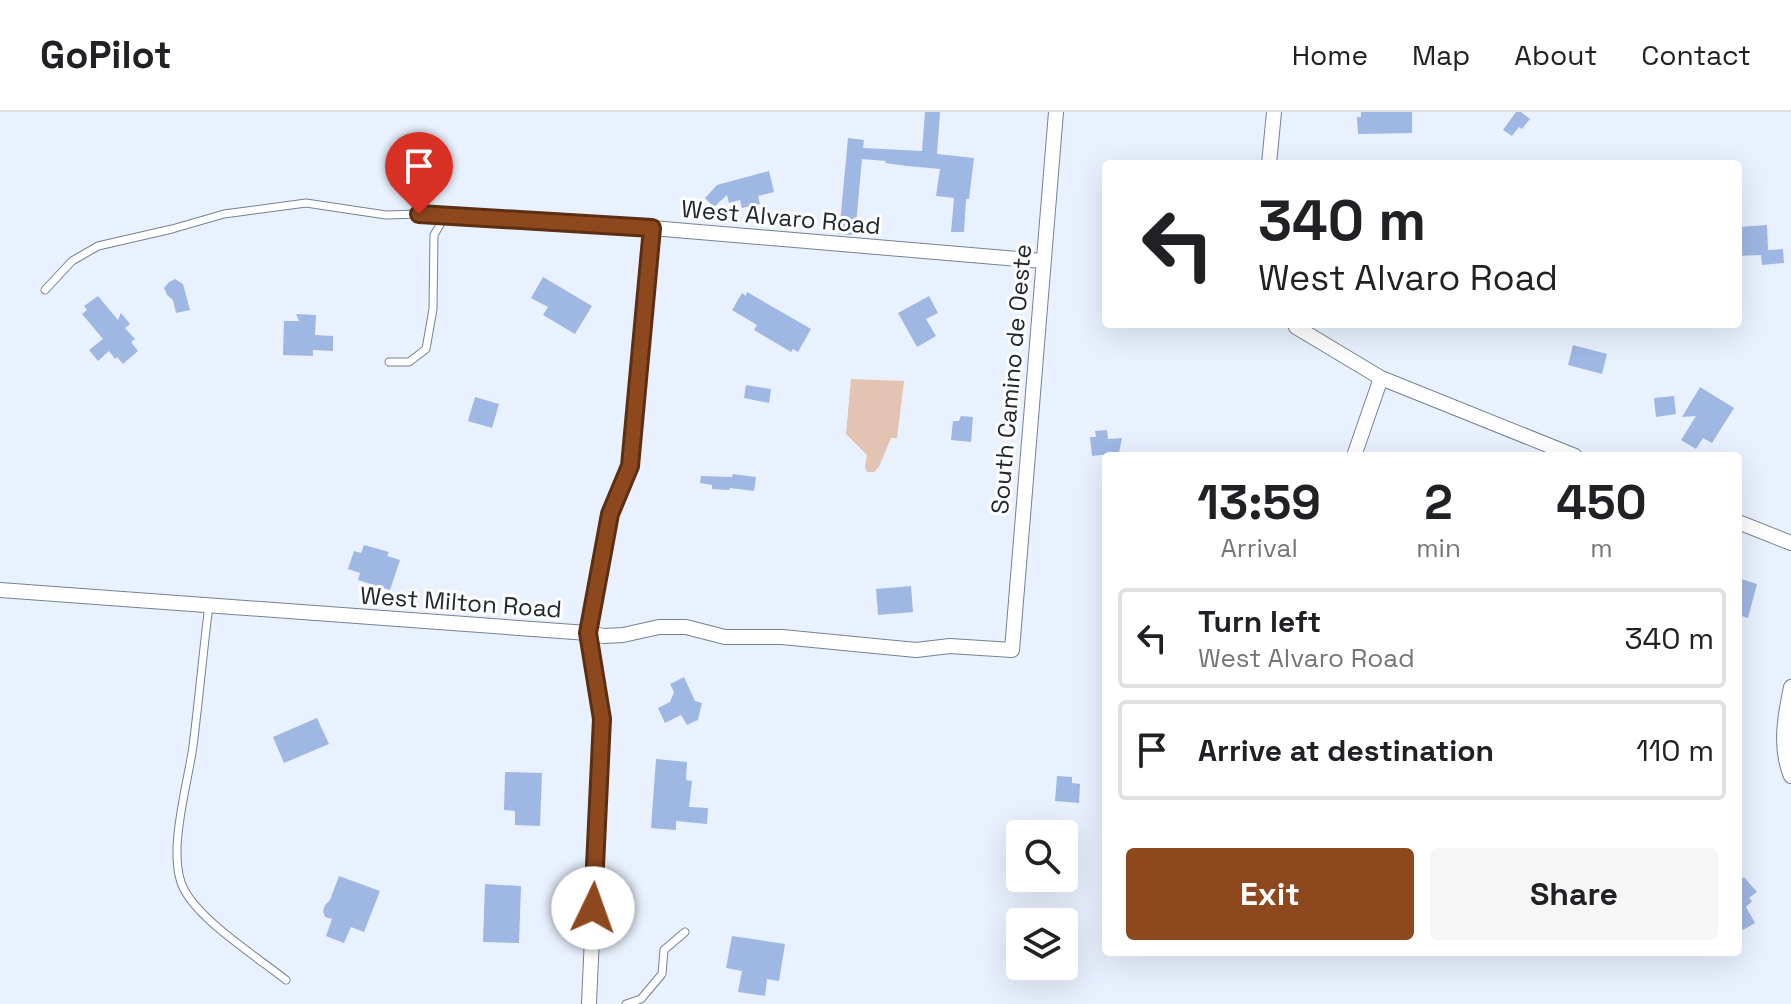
<!DOCTYPE html>
<html lang="en">
<head>
<meta charset="utf-8">
<style>
	body { margin:0; font-family:"Space Grotesk",sans-serif; background:#f6f6f6; color:#202124; height:100vh; display:flex; flex-direction:column; font-size:30px; white-space:nowrap }
	* { box-sizing:border-box; margin:0 }
	p { font-size:26px; color:#757577 }
	.icon { flex:none; width:44px; height:44px; fill:none; stroke:currentColor; stroke-width:2; stroke-linecap:round; stroke-linejoin:round }
	.map { position:relative; flex:1; overflow:hidden }
	.panel { position:absolute; left:1102px; top:340px; width:640px; height:504px; display:flex; flex-direction:column; background:#fff; border-radius:8px; box-shadow:0 8px 32px #0002 }
	.panel>* { flex:none }
	.hud { position:absolute; left:1102px; top:48px; width:640px; height:168px; border-radius:8px; box-shadow:0 8px 32px #0002; background:#fff; color:#202124; overflow:hidden }
	.tools { position:absolute; left:1006px; top:708px; display:grid; gap:16px }
	.tools a { display:grid; place-items:center; width:72px; height:72px; border-radius:8px; background:#fff; box-shadow:0 8px 32px #0002; font-size:40px }
	.pin { position:absolute; display:grid; place-items:center; width:68px; height:68px; color:#fff; margin:-82px -34px; border-radius:50% 50% 50% 0; rotate:-45deg; box-shadow:0 0 8px #0007 }
	.pin .icon { rotate:45deg }
	.me { position:absolute; width:88px; margin:-44px; rotate:3deg; stroke-linejoin:round; filter:drop-shadow(0 0 6px #0008) }
	.turn { display:flex; align-items:center; gap:28px; height:168px; padding:0 24px; font-size:36px }
	.turn .icon { width:104px; height:104px; stroke-width:2.5 }
	.turn b { display:block; font-size:56px; line-height:68px }
	.eta { display:flex; justify-content:space-evenly; align-items:center; height:136px; text-align:center }
	.eta b { font-size:48px; font-weight:700; line-height:56px }
	.action { display:flex; gap:16px; margin-top:auto; padding:16px 24px }
	.action a { flex:1; height:92px; border-radius:8px; background:#8d481d; color:#fff; font-size:32px; font-weight:700; line-height:92px; text-align:center }
	.action a+a { background:#f6f6f6; color:#202124 }
	ul { padding:0; list-style:none }
	li { display:flex; align-items:center; gap:24px; height:100px; margin:0 16px 12px; padding:0 8px; border:4px solid #e0e0e0; border-radius:8px }
	li div { flex:1 }
	li b { display:block; font-size:30px }
	li em { font-style:normal }
	header { display:flex; align-items:center; gap:48px; box-sizing:border-box; height:112px; padding:0 40px; background:#fff; border-bottom:2px solid #e0e0e0 }
	header strong { font-size:38px }
	nav { display:flex; gap:44px; margin-inline-start:auto; font-size:28px }
	.map>svg:first-child { display:block }
	.green { fill:#e3c3b2 }
	.building { fill:#9eb7e3 }
	.lines { fill:none; stroke-linecap:round; stroke-linejoin:round }
	.lane-casing { stroke:#758194; stroke-width:9 }
	.street-casing { stroke:#758194; stroke-width:16 }
	.lane { stroke:#fff; stroke-width:7 }
	.street { stroke:#fff; stroke-width:14 }
	.route-casing { stroke:#5c2f13; stroke-width:20 }
	.route { stroke:#8d481d; stroke-width:14 }
	.labels { text-anchor:middle; dominant-baseline:central; stroke-width:6; stroke-linejoin:round; paint-order:stroke }
	.street-label { font-size:24px; fill:#22272f; stroke:#fefefe }
</style>
</head>
<body>
<header>
<strong>GoPilot</strong>
<nav><a>Home</a><a>Map</a><a>About</a><a>Contact</a></nav>
</header>
<div class="map">
<svg width="1791" height="892" viewBox="0 0 1791 892">
	<rect width="100%" height="100%" fill="#e9f1fe"/>
	<path class="green" d="M 851,267 L 904,269 L 897,326 L 891,326 L 879,355 L 874,360 L 867,360 L 865,355 L 867,343 L 846,322 Z"/>
	<path class="building" d="M 925,0 L 940,0 L 937,42 L 974,46 L 969,87 L 966,87 L 964,120 L 951,120 L 954,86 L 936,84 L 940,57 L 907,54 L 885,51 L 886,49 L 862,47 L 855,123 L 839,122 L 848,26 L 864,28 L 863,36 L 922,39 Z
		M 1361,0 L 1412,0 L 1412,21 L 1358,22 L 1357,5 L 1361,5 Z
		M 1516,0 L 1521,0 L 1530,7 L 1522,17 L 1519,15 L 1512,24 L 1503,18 Z
		M 769,59 L 774,80 L 758,84 L 760,92 L 742,96 L 740,88 L 729,91 L 727,83 L 714,95 L 705,86 L 717,73 Z
		M 1767,113 L 1768,138 L 1783,137 L 1784,151 L 1762,153 L 1761,143 L 1738,144 L 1738,115 Z
		M 543,165 L 592,194 L 575,222 L 543,203 L 548,195 L 531,186 Z
		M 175,167 L 183,172 L 190,198 L 176,201 L 173,188 L 167,183 L 164,176 L 169,170 Z
		M 747,180 L 811,217 L 798,240 L 793,237 L 791,240 L 754,218 L 757,213 L 732,198 L 742,181 L 746,184 Z
		M 98,184 L 118,208 L 121,201 L 130,212 L 125,216 L 135,227 L 131,230 L 138,239 L 123,252 L 117,245 L 115,247 L 109,239 L 98,249 L 89,238 L 103,227 L 82,202 L 87,198 L 84,194 Z
		M 929,184 L 938,201 L 926,207 L 936,224 L 917,235 L 898,201 Z
		M 296,202 L 316,203 L 315,223 L 333,224 L 333,239 L 313,238 L 313,244 L 283,243 L 284,209 L 299,209 Z
		M 1573,233 L 1607,242 L 1602,262 L 1568,253 Z
		M 746,273 L 771,277 L 769,291 L 744,286 Z
		M 1700,275 L 1734,296 L 1712,331 L 1703,326 L 1696,337 L 1681,328 L 1696,304 L 1682,305 Z
		M 1674,284 L 1676,302 L 1656,305 L 1654,286 Z
		M 475,285 L 499,292 L 492,316 L 468,309 Z
		M 961,304 L 973,305 L 971,330 L 951,328 L 953,309 L 959,309 Z
		M 1107,318 L 1108,327 L 1122,326 L 1119,341 L 1092,344 L 1090,325 L 1096,325 L 1095,319 Z
		M 733,362 L 756,365 L 754,379 L 730,376 L 729,378 L 712,377 L 712,373 L 700,371 L 701,364 L 732,365 Z
		M 364,433 L 389,440 L 387,444 L 400,448 L 390,478 L 358,468 L 360,461 L 348,457 L 354,439 L 361,441 Z
		M 1738,466 L 1757,472 L 1748,506 L 1738,503 Z
		M 911,474 L 913,500 L 878,503 L 876,477 Z
		M 684,565 L 695,589 L 702,591 L 698,608 L 687,613 L 681,603 L 665,611 L 658,596 L 670,590 L 674,580 L 670,572 Z
		M 317,606 L 329,632 L 284,651 L 273,625 Z
		M 656,647 L 687,650 L 686,668 L 692,669 L 689,695 L 708,696 L 707,712 L 676,709 L 676,718 L 651,716 Z
		M 505,660 L 542,661 L 540,714 L 515,713 L 515,699 L 504,698 Z
		M 1057,664 L 1072,665 L 1072,671 L 1080,672 L 1079,691 L 1055,689 Z
		M 339,764 L 380,779 L 364,820 L 351,815 L 344,831 L 326,824 L 332,807 L 325,805 L 323,799 L 325,793 L 330,788 Z
		M 1744,765 L 1757,780 L 1749,786 L 1752,789 L 1746,795 L 1755,811 L 1743,818 L 1738,810 L 1738,770 Z
		M 485,772 L 521,774 L 519,831 L 483,830 Z
		M 732,824 L 785,832 L 779,869 L 767,867 L 765,884 L 738,880 L 742,859 L 726,856 Z"/>
	<g class="lines">
		<g class="lane-casing">
			<path id="lane" d="M 45,178 L 72,149 L 98,134 L 172,117 L 224,102 L 306,91 L 386,103 L 419,102
				M 389,250 L 409,250 L 426,237 L 433,197 L 434,123 L 445,104
				M 209,493 C 203,540 199,587 193,634 C 188,672 165,746 185,779 C 202,810 257,845 286,868
				M 626,892 L 641,887 L 662,862 L 664,838 L 685,820"/>
		</g>
		<g class="street-casing">
			<path id="street" d="M 1269,52 L 1274,0
				M 419,102 L 652,116 L 1042,149
				M 1295,212 L 1296,215 L 1381,266 L 1575,344
				M 1354,344 L 1381,266
				M 1738,410 L 1791,431
				M 0,478 L 588,521 L 604,524 L 623,523 L 659,515 L 686,515 L 725,525 L 782,525 L 916,538 L 950,534 L 1012,538 L 1056,0
				M 1791,575 C 1785,604 1779,636 1791,664
				M 589,891 L 602,607 L 588,521 L 610,402 L 630,354 L 652,116"/>
		</g>
		<use href="#lane" class="lane"/>
		<use href="#street" class="street"/>
	</g>
	<g class="lines">
		<g class="route-casing">
			<path id="route" d="M 419,102 L 652,116 L 630,354 L 610,402 L 588,521 L 602,607 L 593,796"/>
		</g>
		<use href="#route" class="route"/>
	</g>
	<g class="labels">
		<g class="street-label">
			<text transform="translate(781 105) rotate(5)">West Alvaro Road</text>
			<text transform="translate(1011 267) rotate(-85)">South Camino de Oeste</text>
			<text transform="translate(461 490) rotate(4)">West Milton Road</text>
		</g>
	</g>
</svg>
<div class="tools">
<a><svg class="icon" aria-label="search" viewBox="0 0 24 24"><circle cx="10" cy="10" r="6"/><path d="M15 15l6 6"/></svg></a>
<a><svg class="icon" aria-label="layers" viewBox="0 0 24 24"><path d="M12 4l9 5-9 5-9-5zM3 14l9 5 9-5"/></svg></a>
</div>
<div class="pin" style="left:419px;top:102px;background:#d93025"><svg class="icon" aria-label="arrive" viewBox="0 0 24 24"><path d="M6 21V4h12l-3 4 3 4H6"/></svg></div>
<svg class="me" style="left:593px;top:796px" viewBox="-20 -20 40 40"><circle r="19" fill="#fff"/><path d="M0-13L10 11 0 6-10 11z" fill="#8d481d"/></svg>
<div class="hud">
<div class="turn"><svg class="icon" aria-label="left" viewBox="0 0 24 24"><path d="M17 20v-9H6M10 6l-5 5 5 5"/></svg><div><b>340 m</b>West Alvaro Road</div></div>
</div>
<section class="panel">
<div class="eta">
<div><b>13:59</b><p>Arrival</p></div>
<div><b>2</b><p>min</p></div>
<div><b>450</b><p>m</p></div>
</div>
<ul>
<li><svg class="icon" aria-label="left" viewBox="0 0 24 24"><path d="M17 20v-9H6M10 6l-5 5 5 5"/></svg><div><b>Turn left</b><p>West Alvaro Road</p></div><em>340 m</em></li>
<li><svg class="icon" aria-label="arrive" viewBox="0 0 24 24"><path d="M6 21V4h12l-3 4 3 4H6"/></svg><div><b>Arrive at destination</b></div><em>110 m</em></li>
</ul>
<div class="action"><a>Exit</a><a>Share</a></div>
</section>
</div>
</body>
</html>
